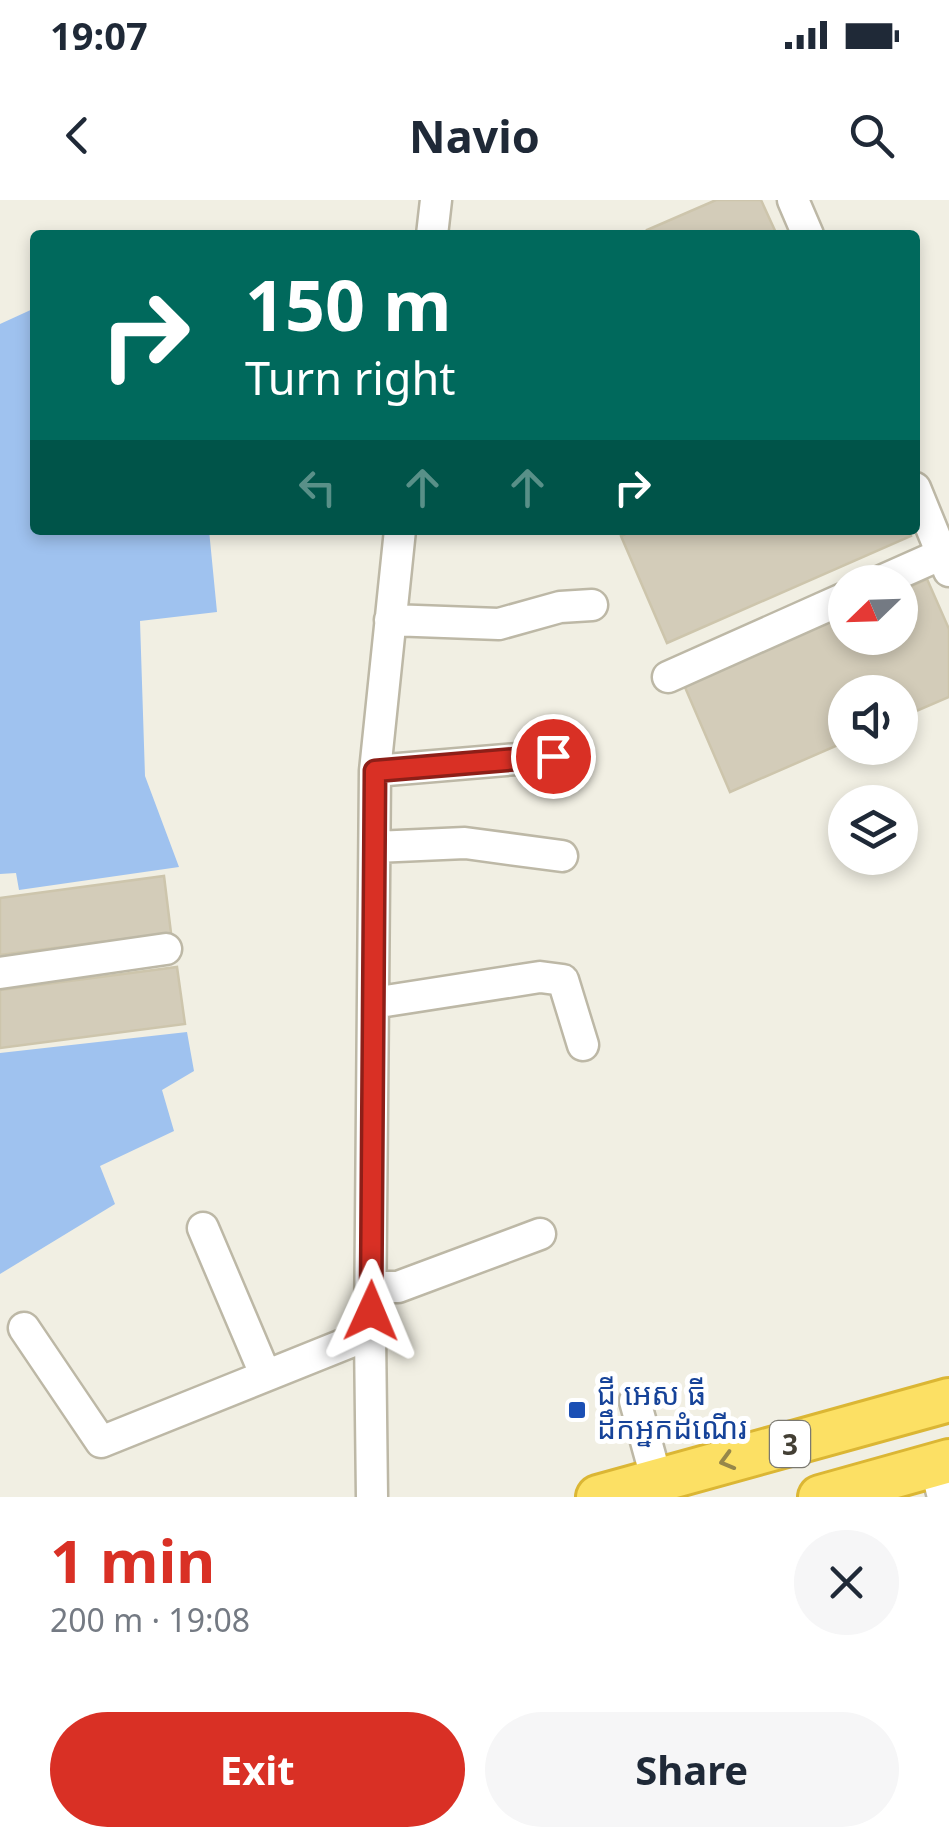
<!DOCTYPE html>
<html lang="en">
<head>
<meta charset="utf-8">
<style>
	body { margin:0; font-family:"Noto Sans","Noto Sans Khmer",sans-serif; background:#f6f6f7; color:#1f2937; height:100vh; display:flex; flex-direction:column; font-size:38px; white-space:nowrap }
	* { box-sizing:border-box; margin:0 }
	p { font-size:32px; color:#747a83 }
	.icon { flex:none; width:55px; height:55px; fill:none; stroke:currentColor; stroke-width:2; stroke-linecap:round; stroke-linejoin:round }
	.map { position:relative; height:1297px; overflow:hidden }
	.side { display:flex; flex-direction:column; background:#fff; flex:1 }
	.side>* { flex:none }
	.top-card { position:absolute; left:30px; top:30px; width:890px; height:305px; border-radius:10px; box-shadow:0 5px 15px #0003; background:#00695c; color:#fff; overflow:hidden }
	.needle { width:65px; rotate:247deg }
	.tools { position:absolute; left:828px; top:365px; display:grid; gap:20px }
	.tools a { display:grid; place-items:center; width:90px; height:90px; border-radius:50%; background:#fff; box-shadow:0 5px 15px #0003; font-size:50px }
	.pin { position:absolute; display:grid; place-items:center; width:85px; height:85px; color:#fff; margin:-42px; border:5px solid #fff; border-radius:50%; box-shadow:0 2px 10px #0007 }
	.me { position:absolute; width:110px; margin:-55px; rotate:1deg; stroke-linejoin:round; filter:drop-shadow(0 0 8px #0008) }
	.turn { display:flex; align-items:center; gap:35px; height:210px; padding:0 50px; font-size:45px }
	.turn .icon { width:130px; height:130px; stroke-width:2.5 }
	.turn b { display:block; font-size:70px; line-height:85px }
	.lanes { display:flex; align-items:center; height:95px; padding:0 50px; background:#0003; justify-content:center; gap:50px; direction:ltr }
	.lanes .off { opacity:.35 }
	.round { display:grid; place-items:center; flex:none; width:105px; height:105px; border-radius:52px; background:#f6f6f7 }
	.head { display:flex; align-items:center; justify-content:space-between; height:170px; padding:0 50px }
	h1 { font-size:60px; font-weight:700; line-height:75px; color:#d93025 }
	.button { display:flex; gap:20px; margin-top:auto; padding:20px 50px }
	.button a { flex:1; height:115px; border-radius:60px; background:#d93025; color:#fff; font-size:40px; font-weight:700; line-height:115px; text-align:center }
	.button a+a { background:#f6f6f7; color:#1f2937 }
	.status { display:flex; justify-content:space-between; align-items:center; height:70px; padding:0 50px; background:#fff; direction:ltr }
	.status svg { height:28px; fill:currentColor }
	header { display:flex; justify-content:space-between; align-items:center; height:130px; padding:0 50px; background:#fff; font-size:45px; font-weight:700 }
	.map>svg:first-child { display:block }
	.water { fill:#9fc2ef }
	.building { fill:#d3ccb9; stroke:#cdc5ac; stroke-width:2.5 }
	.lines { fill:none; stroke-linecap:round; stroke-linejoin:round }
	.minor-casing { stroke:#bdb8a6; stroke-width:35 }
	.highway-casing { stroke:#dbb634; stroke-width:48 }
	.minor { stroke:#fff; stroke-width:30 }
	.highway { stroke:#fce064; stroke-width:42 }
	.oneway { stroke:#96874a }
	.route-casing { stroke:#8d1f18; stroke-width:25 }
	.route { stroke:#d93025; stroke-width:18 }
	.transit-dot { fill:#1a4fb4; stroke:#fff; stroke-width:4 }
	.labels { text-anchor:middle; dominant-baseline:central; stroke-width:10; stroke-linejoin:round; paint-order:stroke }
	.shield { fill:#fff; stroke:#7b7971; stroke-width:2.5 }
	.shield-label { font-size:28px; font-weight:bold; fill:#433f34 }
	.transit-label { font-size:30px; fill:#164399; stroke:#fff; text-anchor:start }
</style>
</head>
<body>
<div class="status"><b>19:07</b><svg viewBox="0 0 49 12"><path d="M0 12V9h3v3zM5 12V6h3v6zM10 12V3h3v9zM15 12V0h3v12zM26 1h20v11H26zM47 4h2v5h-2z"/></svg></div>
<header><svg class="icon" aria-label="back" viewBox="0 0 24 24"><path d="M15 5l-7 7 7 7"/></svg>Navio<svg class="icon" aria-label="search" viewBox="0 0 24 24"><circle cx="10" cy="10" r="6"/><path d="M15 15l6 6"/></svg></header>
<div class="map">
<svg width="949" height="1297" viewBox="0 0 949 1297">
	<rect width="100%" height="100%" fill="#f1efe3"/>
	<path class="water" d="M 35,108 L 35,330 L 209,330 L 217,412 L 140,421 L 145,576 L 179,667 L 19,690 L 16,673 L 0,674 L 0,124 Z
		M 187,832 L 194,871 L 162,890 L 174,931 L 100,966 L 115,1004 L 0,1074 L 0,853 Z"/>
	<path class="building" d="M 716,0 L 761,0 L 777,35 L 649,35 L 647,30 Z
		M 634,330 L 908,330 L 911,336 L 667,443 L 621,336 Z
		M 927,379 L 949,429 L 949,497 L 900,518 L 900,492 L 845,492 L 845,542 L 730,592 L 684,485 L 845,415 L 845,438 L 900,438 L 900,391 Z
		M 164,676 L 171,733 L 0,755 L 0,698 Z
		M 177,767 L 185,824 L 0,848 L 0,790 Z"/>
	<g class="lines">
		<g class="minor-casing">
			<path id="minor" d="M 793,0 L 808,35
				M 432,35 L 436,0
				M 915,288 L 949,371
				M 879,382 L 942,354
				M 390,420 L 499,424 L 560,407 L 592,405
				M 668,477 L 845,398
				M 375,571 L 553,556
				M 375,647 L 465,643 L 562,656
				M 0,773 L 166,749
				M 373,803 L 540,777 L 563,780 L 583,845
				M 203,1028 L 265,1174
				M 372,1087 L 398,1087 L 540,1034
				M 24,1128 L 101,1242 L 370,1134
				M 635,1201 L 657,1281
				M 935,1265 L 943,1297
				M 372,1297 L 370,1134 L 375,571 L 400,330"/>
		</g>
		<g class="highway-casing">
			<path id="highway" d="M 598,1297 L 949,1200
				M 820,1297 L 949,1261"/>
		</g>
		<use href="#minor" class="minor"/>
		<use href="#highway" class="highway"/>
	</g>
	<defs><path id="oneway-chevron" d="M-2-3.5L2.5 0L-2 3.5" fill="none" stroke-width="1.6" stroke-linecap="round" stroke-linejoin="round" transform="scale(2.5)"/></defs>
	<use class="oneway" href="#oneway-chevron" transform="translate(727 1261) rotate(164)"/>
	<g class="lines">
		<g class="route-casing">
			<path id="route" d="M 371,1111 L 375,571 L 553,556"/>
		</g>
		<use href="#route" class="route"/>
	</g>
	<rect class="transit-dot" x="567" y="1200" width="20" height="20" rx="5"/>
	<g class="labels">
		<rect class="shield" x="770" y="1221" width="40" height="46" rx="8"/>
		<g class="shield-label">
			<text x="790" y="1244">3</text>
		</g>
		<g class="transit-label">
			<text x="597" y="1193">ជី អេស ធី<tspan x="597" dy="34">ដឹកអ្នកដំណើរ</tspan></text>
		</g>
	</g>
</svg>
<div class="tools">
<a><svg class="needle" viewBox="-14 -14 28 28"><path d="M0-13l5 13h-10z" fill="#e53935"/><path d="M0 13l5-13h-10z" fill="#747a83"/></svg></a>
<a><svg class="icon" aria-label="sound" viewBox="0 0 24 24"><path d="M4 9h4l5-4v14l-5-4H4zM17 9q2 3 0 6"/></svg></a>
<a><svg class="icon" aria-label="layers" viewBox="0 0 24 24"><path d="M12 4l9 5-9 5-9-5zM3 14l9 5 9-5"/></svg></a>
</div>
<div class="pin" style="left:553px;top:556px;background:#d93025"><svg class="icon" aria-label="arrive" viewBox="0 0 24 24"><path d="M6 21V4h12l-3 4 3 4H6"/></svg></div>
<svg class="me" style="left:371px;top:1111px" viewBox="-20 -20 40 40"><path d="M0-17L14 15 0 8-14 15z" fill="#d93025" stroke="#fff" stroke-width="4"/></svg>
<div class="top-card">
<div class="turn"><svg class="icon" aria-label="right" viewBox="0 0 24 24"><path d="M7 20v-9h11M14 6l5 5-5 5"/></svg><div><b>150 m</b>Turn right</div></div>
<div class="lanes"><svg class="icon off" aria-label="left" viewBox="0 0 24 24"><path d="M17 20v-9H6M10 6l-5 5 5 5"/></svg><svg class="icon off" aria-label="ahead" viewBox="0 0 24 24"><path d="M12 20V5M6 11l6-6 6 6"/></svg><svg class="icon off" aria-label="ahead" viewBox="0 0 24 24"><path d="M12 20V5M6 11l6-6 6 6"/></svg><svg class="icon" aria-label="right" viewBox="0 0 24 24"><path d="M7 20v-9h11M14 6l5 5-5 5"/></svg></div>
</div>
</div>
<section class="side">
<div class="head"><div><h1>1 min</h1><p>200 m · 19:08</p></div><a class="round"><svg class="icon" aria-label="close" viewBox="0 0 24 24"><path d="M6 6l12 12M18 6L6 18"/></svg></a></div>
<div class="button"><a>Exit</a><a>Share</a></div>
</section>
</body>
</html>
